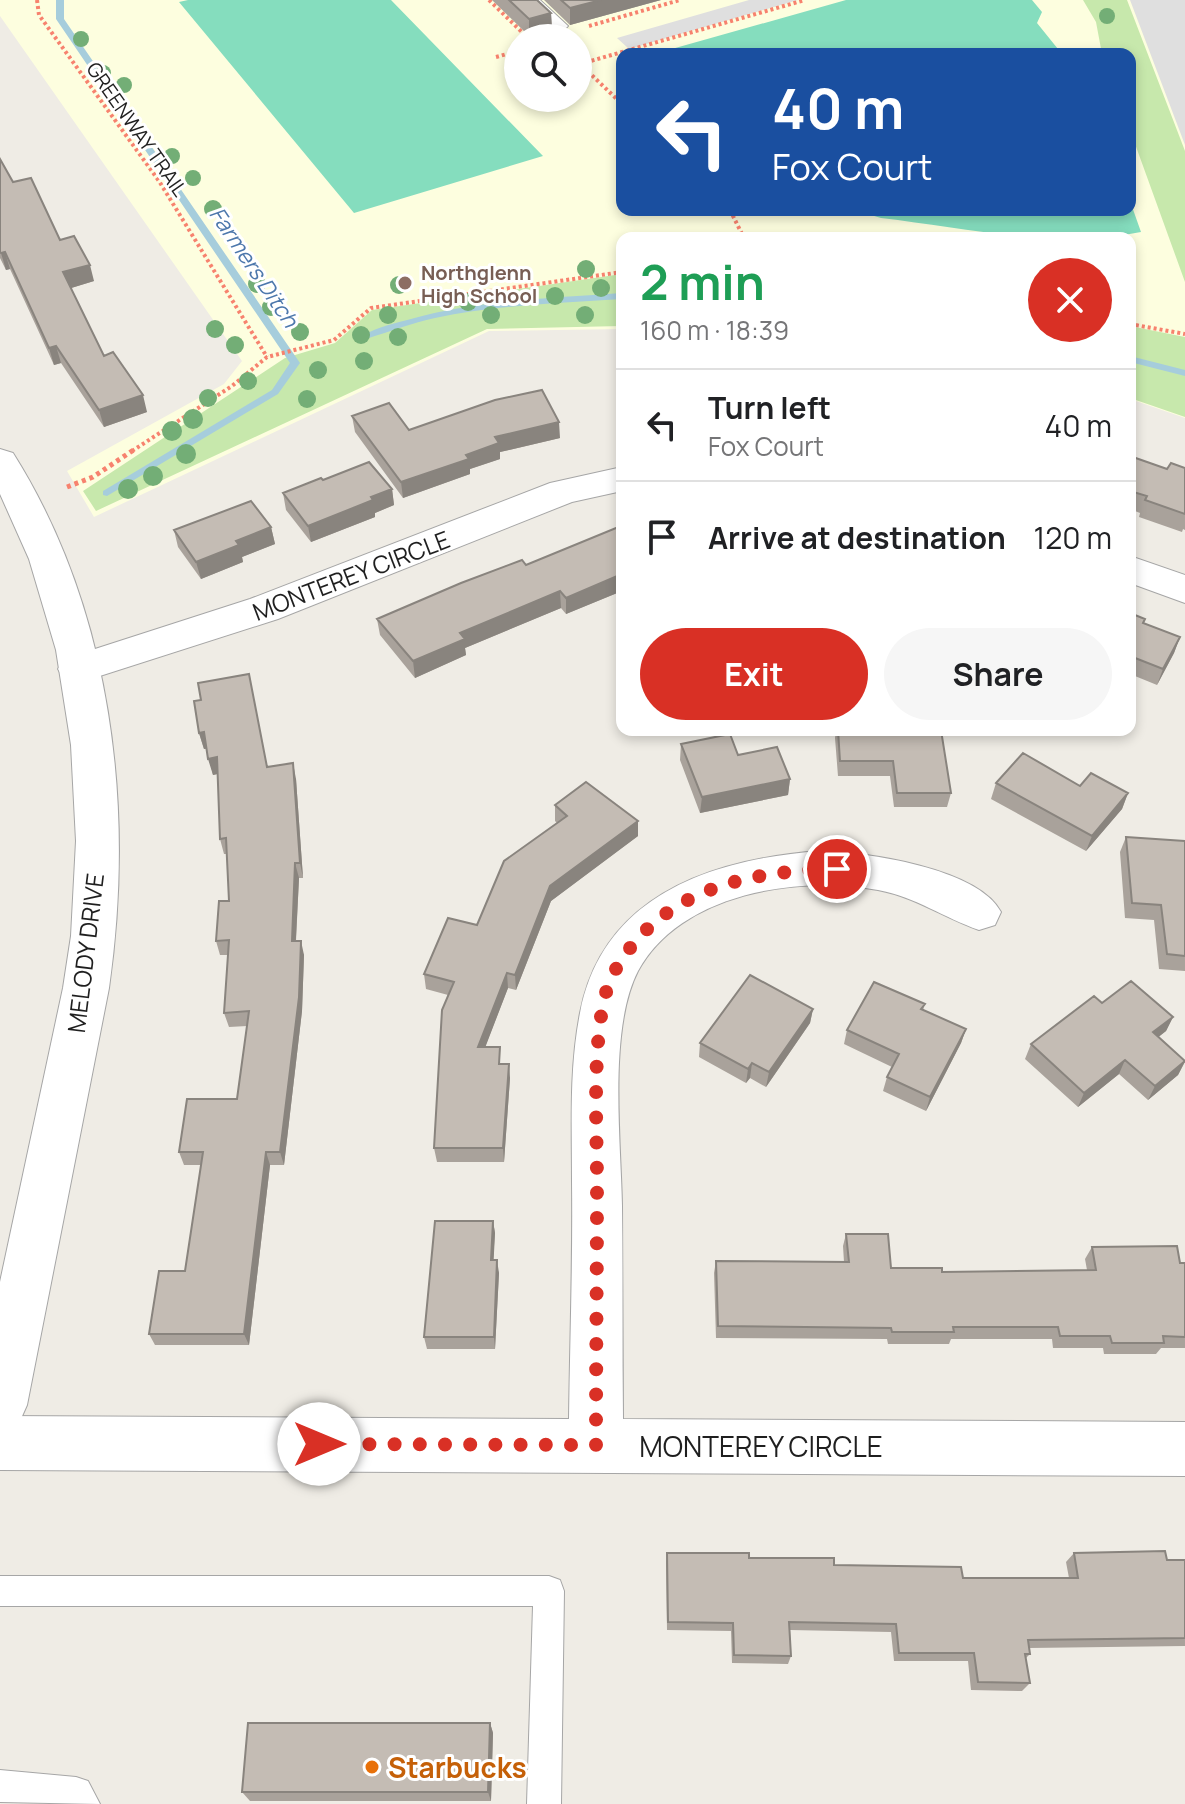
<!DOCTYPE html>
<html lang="en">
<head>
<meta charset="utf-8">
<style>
	body { margin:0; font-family:Manrope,sans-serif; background:#f6f6f6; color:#202124; height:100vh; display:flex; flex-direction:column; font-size:30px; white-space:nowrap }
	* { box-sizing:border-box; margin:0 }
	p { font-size:26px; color:#757577 }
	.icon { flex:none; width:44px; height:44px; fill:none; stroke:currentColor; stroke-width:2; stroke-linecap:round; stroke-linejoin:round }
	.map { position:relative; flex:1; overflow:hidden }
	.drawer { position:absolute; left:616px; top:232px; width:520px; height:504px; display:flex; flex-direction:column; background:#fff; border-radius:16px; box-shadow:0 4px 12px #0003 }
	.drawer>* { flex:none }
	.banner { position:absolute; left:616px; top:48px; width:520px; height:168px; border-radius:16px; box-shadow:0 4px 12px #0003; background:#1a4fa0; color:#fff; overflow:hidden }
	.tools { position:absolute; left:504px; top:24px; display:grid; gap:16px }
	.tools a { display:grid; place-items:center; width:88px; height:88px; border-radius:50%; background:#fff; box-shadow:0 4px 12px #0003; font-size:40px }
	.pin { position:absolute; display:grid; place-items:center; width:68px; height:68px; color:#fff; margin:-34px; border:4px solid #fff; border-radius:50%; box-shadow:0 2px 8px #0007 }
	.me { position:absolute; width:88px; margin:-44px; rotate:90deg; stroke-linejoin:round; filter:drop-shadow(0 0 6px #0008) }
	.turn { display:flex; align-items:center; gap:28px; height:168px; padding:0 24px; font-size:36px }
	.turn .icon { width:104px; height:104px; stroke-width:2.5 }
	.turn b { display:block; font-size:56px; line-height:68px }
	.round { display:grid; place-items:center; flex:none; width:84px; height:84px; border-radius:42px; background:#f6f6f6 }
	.headline { display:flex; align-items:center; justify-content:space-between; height:136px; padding:0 24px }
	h1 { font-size:48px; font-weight:700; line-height:60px; color:#1e9e55 }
	.button { display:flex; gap:16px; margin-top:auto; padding:16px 24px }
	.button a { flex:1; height:92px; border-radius:48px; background:#d93025; color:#fff; font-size:32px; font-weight:700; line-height:92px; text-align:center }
	.button a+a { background:#f6f6f6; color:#202124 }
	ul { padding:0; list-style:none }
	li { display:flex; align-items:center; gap:24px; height:112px; padding:0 24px; border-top:2px solid #e0e0e0 }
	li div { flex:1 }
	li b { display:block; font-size:30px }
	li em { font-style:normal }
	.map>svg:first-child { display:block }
	.education { fill:#fdfedf; fill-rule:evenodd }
	.grass { fill:#c7e8ac }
	.pitch { fill:#85ddbe }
	.parking { fill:#dfdfdf }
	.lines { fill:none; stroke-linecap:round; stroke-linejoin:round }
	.stream { fill:#a6cddc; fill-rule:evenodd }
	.service-casing { stroke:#a6a6a6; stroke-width:2 }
	.minor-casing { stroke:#a6a6a6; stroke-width:2 }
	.tertiary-casing { stroke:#a6a6a6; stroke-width:2 }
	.path-far1 { stroke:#f7826e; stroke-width:4; stroke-dasharray:3 3; stroke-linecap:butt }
	.path { stroke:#f7826e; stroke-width:5; stroke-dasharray:4 4; stroke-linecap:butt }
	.service { fill:#fff; fill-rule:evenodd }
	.minor { fill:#fff; fill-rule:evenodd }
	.tertiary { fill:#fff; fill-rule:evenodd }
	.tree { fill:#73ae76 }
	.wall { fill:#a9a29b }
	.shaded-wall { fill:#89847e }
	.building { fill:#c4bcb4; stroke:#89847e; stroke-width:2 }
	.route { stroke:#d93025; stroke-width:14; stroke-dasharray:0 25.2 }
	.education-dot { fill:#8d6e63; stroke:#fff; stroke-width:3 }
	.food-dot { fill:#e8710a; stroke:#fff; stroke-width:3 }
	.labels { text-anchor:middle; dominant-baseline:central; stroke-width:6; stroke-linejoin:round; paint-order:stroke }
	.far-street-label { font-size:20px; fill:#1f1f1f; stroke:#fff }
	.far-education-label { font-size:20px; font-weight:bold; fill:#785e54; stroke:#fff; text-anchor:start }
	.far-water-label { font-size:22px; font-style:italic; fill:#4d78ac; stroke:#fff }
	.street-label { font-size:24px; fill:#1f1f1f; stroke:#fff }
	.near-street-label { font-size:28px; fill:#1f1f1f; stroke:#fff }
	.near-food-label { font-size:28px; font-weight:bold; fill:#c56008; stroke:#fff; text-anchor:start }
</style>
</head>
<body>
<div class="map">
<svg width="1185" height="1804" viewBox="0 0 1185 1804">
	<rect width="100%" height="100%" fill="#efece5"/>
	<path class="education" d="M 0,0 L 1185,0 L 1185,418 L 1130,399 L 1130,238 L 622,238 L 622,329 L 489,331 L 94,517 L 67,471 L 224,384 L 242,361 L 0,16 ZM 518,38 L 578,38 L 578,98 L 518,98 ZM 622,54 L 1130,54 L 1130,210 L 622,210 Z"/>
	<path class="grass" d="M 1083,0 L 1127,0 L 1185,151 L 1185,282 L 1130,130 L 1130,54 L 1102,54 L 1096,22 Z
		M 622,274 L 622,326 L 487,329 L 96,511 L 83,491 L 285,358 L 335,343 L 372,310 Z
		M 1130,326 L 1185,337 L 1185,417 L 1130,398 Z"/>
	<path class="pitch" d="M 188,0 L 391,0 L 543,156 L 354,213 L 179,2 Z
		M 846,0 L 1032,0 L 1042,12 L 1037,23 L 1062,54 L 654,54 Z
		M 1130,201 L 1141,232 C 1056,249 966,228 881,218 L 854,210 L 1130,210 Z"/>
	<path class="parking" d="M 749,0 L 798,0 L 629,49 L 617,38 Z
		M 1130,0 L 1185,0 L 1185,145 Z"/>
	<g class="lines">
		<path class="stream" d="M 56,0 L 64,0 L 64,19 L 300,363 L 278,394 L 107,496 L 103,495 L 103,491 L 272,390 L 290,363 L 56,19 Z
			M 622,293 L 622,299 C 559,303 497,305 435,318 C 412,323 391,331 369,338 L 364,335 C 377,327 396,323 411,319 C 480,300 551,298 622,293 Z
			M 1130,356 L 1185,370 L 1185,376 L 1130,362 Z"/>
		<g class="service-casing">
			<path id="service" d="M 524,0 L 540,0 L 568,26 L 565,29 L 555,29 Z
				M 0,1576 L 549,1576 L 560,1580 L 564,1591 L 561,1804 L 527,1804 L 533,1606 L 0,1606 Z
				M 0,1770 L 76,1777 L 88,1781 L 100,1804 L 0,1802 Z"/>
		</g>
		<g class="minor-casing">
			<path id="minor" d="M 622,467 L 622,491 L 572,502 L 278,619 L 78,683 L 64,679 L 58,669 L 64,659 L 250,599 L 550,483 Z
				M 1130,556 L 1185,575 L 1185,603 L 1130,583 Z
				M 820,851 C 866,852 978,868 1001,912 L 995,925 L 979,930 C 944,918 916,897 878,890 C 799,875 680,893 638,971 C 608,1029 621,1142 622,1206 C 623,1277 622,1348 623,1419 L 1185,1422 L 1185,1476 L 0,1470 L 0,1416 L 569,1419 C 570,1340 573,1261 572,1182 C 572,1126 569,1069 580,1013 C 603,894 713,859 820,851 Z"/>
		</g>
		<g class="tertiary-casing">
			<path id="tertiary" d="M 0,449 L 13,453 C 112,610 135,807 109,988 L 27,1405 L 19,1423 L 0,1431 L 0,1282 L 63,988 L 71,936 L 76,841 L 71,745 L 56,650 L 29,559 L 0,494 Z"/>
		</g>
		<path class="path-far1" d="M 37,0 L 39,15 L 159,181 L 267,357
			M 489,0 L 528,38
			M 589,26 L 680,0
			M 496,57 L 518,51
			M 579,63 L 622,104
			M 580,64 L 805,0
			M 730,210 L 744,238
			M 1130,324 L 1185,334
			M 132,451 L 232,386 L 267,357 L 334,340 L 371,308 L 622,272"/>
		<path class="path" d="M 67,487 L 93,477 L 135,449"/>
		<use href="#service" class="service"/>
		<use href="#minor" class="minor"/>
		<use href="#tertiary" class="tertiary"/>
	</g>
	<g class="tree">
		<circle cx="1107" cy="16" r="8"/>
		<circle cx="81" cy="39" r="8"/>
		<circle cx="103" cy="73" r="8"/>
		<circle cx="124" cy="85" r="8"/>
		<circle cx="172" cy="156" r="8"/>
		<circle cx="193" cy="178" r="8"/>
		<circle cx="213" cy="209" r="9"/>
		<circle cx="586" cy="269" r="9"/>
		<circle cx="257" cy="284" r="9"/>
		<circle cx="399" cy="285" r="9"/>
		<circle cx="601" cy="288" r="9"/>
		<circle cx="555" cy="296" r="9"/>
		<circle cx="468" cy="302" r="9"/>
		<circle cx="271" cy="307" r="9"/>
		<circle cx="388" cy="315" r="9"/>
		<circle cx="491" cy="315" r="9"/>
		<circle cx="585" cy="315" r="9"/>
		<circle cx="215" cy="329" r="9"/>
		<circle cx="300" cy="332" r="9"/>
		<circle cx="361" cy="335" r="9"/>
		<circle cx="398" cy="337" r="9"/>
		<circle cx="235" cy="345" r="9"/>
		<circle cx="364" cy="361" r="9"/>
		<circle cx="318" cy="370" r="9"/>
		<circle cx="248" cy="381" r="9"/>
		<circle cx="208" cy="398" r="9"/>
		<circle cx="307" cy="399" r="9"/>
		<circle cx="193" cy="419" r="10"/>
		<circle cx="172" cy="431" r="10"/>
		<circle cx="186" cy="454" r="10"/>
		<circle cx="153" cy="476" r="10"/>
		<circle cx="128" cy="489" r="10"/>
	</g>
	<path class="wall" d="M 492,0 L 537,0 L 551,13 L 552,30 L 529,36 Z
		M 544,0 L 661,0 L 570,25 Z
		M 0,159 L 13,182 L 94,281 L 71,288 L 104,356 L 147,412 L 104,427 L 61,363 L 54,365 L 10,269 L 6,270 L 0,258 Z
		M 352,416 L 409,430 L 560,438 L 500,452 L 500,459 L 470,469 L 470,474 L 403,498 L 355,432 Z
		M 1130,456 L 1167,469 L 1185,468 L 1185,530 L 1183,529 L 1182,532 L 1139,517 L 1140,513 L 1130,509 Z
		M 323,480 L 392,489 L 394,505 L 375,513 L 375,517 L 311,542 L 286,510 L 283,493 Z
		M 271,527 L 275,544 L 242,557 L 243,562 L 201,579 L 178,547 L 174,530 Z
		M 622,527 L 622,591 L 566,614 L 561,608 L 465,648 L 466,655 L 415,678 L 380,635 L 377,619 L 526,565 Z
		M 1130,613 L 1144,623 L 1180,637 L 1174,653 L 1157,685 L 1130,674 Z
		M 836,730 L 941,730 L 951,793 L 947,807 L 894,807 L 890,776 L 838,776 L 835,738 Z
		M 199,733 L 296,779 L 303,878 L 299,878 L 296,941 L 304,955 L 302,1011 L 284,1165 L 270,1165 L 249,1345 L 155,1345 L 149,1334 L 185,1271 L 201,1165 L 184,1165 L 179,1152 L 237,1099 L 247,1026 L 229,1027 L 224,1013 L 228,955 L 220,955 L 216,941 L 229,901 L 227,854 L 224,854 L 220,839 L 218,774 L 213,775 L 207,749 L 204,749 Z
		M 681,744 L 790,779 L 788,795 L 700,813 L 680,760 Z
		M 996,783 L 1080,786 L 1128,793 L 1122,809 L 1086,851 L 991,799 Z
		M 555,805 L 638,821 L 638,836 L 551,901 L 516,990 L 508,988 L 485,1047 L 501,1064 L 510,1078 L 504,1162 L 437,1162 L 434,1148 L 448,995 L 426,989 L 424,974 L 477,925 L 557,823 L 555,821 Z
		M 1126,837 L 1185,841 L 1185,971 L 1159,969 L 1154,920 L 1125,918 L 1120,852 Z
		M 1102,1003 L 1173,1017 L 1166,1031 L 1158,1037 L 1185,1062 L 1178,1075 L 1148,1100 L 1119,1074 L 1078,1107 L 1025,1059 L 1031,1044 Z
		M 925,1004 L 923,1010 L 966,1029 L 961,1043 L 926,1111 L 883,1091 L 887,1077 L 892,1067 L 844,1044 L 847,1030 Z
		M 813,1009 L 810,1023 L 766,1087 L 750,1078 L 746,1083 L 699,1057 L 700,1043 Z
		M 493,1221 L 495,1233 L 493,1260 L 499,1273 L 495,1349 L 427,1349 L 424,1337 Z
		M 846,1234 L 891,1268 L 942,1272 L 1087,1270 L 1085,1259 L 1092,1247 L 1185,1263 L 1185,1348 L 1161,1348 L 1156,1354 L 1104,1354 L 1103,1348 L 1053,1348 L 1052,1339 L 951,1339 L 949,1344 L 888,1344 L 887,1339 L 716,1338 L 714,1273 L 716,1261 L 844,1262 L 843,1246 Z
		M 667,1553 L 749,1558 L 963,1578 L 1069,1578 L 1066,1562 L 1074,1553 L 1167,1560 L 1185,1560 L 1185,1646 L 1029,1648 L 1030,1654 L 1026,1658 L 1030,1683 L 1022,1691 L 971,1690 L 968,1661 L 894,1661 L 891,1632 L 790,1630 L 791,1656 L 788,1664 L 732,1663 L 731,1631 L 667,1630 L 666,1562 Z
		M 490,1723 L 493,1733 L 491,1801 L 250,1801 L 242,1792 Z"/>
	<path class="shaded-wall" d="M 601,0 L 661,0 L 570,25 L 570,8 Z
		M 551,13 L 552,30 L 529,36 L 529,19 Z
		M 5,252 L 10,269 L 6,270 L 1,253 Z
		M 90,265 L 94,281 L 68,289 L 63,272 Z
		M 56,346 L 61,363 L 54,365 L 49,348 Z
		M 143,395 L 147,412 L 104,427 L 99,410 Z
		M 559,422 L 560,438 L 500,452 L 500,459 L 470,469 L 470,474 L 403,498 L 401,482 L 466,455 L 495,437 Z
		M 392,489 L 394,505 L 375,513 L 375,517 L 311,542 L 308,526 L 371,497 Z
		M 271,527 L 275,544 L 242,557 L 243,562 L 201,579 L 196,562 L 236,541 Z
		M 622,574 L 622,591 L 566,614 L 566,598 Z
		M 560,591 L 561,608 L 465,648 L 466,655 L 415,678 L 413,661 L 460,633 Z
		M 1180,637 L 1174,653 L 1157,685 L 1163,669 Z
		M 204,732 L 208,748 L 204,749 L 199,733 Z
		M 217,757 L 221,773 L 213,775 L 208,759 Z
		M 293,763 L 296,779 L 303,878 L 300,863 Z
		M 790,779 L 788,795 L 700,813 L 702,797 Z
		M 1128,793 L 1122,809 L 1086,851 L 1092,836 Z
		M 638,821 L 638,836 L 551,901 L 516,990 L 515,975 L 550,886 Z
		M 295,863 L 299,878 L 295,956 L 292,941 Z
		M 301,941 L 304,955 L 302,1011 L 284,1165 L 280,1152 Z
		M 507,973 L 508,988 L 480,1061 L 478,1047 Z
		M 813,1009 L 810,1023 L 766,1087 L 769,1072 Z
		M 1173,1017 L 1166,1031 L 1146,1047 L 1153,1032 Z
		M 966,1029 L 961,1043 L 926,1111 L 930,1097 Z
		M 1125,1060 L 1119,1074 L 1078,1107 L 1084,1093 Z
		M 1185,1061 L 1178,1075 L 1148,1100 L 1155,1086 Z
		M 752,1063 L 750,1078 L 746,1083 L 748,1069 Z
		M 509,1064 L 510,1078 L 504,1162 L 503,1148 Z
		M 266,1152 L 270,1165 L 249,1345 L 244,1334 Z
		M 493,1221 L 495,1233 L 493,1273 L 491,1260 Z
		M 497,1260 L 499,1273 L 495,1349 L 494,1337 Z
		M 490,1723 L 493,1733 L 491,1801 L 488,1792 Z"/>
	<path class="building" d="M 509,0 L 537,0 L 551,13 L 529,19 Z
		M 561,0 L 601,0 L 570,8 Z
		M 0,159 L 13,182 L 31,178 L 60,240 L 74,236 L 90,265 L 63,272 L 104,356 L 113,352 L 143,395 L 99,410 L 56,346 L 49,348 L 5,252 L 1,253 L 0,252 Z
		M 542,390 L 559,422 L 495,437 L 499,443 L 466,455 L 469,459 L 401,482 L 352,416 L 389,403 L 409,430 L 495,400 Z
		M 1130,456 L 1167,469 L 1171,463 L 1185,468 L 1185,514 L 1145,500 L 1147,496 L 1130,491 Z
		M 369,462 L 392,489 L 371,497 L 373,500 L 308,526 L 283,493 L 321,478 L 323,480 Z
		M 251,501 L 271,527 L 236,541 L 239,545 L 196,562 L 174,530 Z
		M 622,527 L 622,574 L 566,598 L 560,591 L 460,633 L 465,639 L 413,661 L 377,619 L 461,583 L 522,560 L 526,565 L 616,528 Z
		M 1130,613 L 1145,619 L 1143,623 L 1180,637 L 1163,669 L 1130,656 Z
		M 249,674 L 267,767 L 293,763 L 300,863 L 295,863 L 292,941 L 301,941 L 299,997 L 280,1152 L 266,1152 L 244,1334 L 149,1334 L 159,1271 L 185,1271 L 203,1152 L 179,1152 L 187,1099 L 237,1099 L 249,1011 L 224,1013 L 229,940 L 216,941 L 219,901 L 229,901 L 226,838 L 220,839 L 217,757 L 208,759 L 204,732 L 199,733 L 194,701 L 201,700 L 198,683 Z
		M 838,730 L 941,730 L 951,793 L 897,793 L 893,761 L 840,761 Z
		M 730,734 L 738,755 L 777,747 L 790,779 L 702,797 L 681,744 Z
		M 1023,753 L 1080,786 L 1091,773 L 1128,793 L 1092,836 L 996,783 Z
		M 586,782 L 638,821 L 550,886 L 515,975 L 507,973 L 478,1047 L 500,1047 L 499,1064 L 509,1064 L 503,1148 L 434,1148 L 442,1010 L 454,982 L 424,974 L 448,918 L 477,925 L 504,861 L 567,816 L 555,805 Z
		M 1126,837 L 1185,841 L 1185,956 L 1167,954 L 1161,905 L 1132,903 Z
		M 750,975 L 813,1009 L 769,1072 L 752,1063 L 748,1069 L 700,1043 Z
		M 1131,981 L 1173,1017 L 1153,1032 L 1185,1061 L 1155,1086 L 1125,1060 L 1084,1093 L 1031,1044 L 1094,996 L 1102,1003 Z
		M 874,982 L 925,1004 L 921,1009 L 966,1029 L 930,1097 L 887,1077 L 899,1054 L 847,1030 Z
		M 435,1221 L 493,1221 L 491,1260 L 497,1260 L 494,1337 L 424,1337 Z
		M 846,1234 L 888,1234 L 891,1268 L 942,1268 L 942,1272 L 1096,1270 L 1092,1247 L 1177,1246 L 1180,1263 L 1185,1263 L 1185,1337 L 1163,1336 L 1164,1343 L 1112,1343 L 1110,1336 L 1060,1336 L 1058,1327 L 953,1327 L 954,1332 L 892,1332 L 891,1328 L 718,1326 L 716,1261 L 849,1262 Z
		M 1165,1551 L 1167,1560 L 1185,1560 L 1185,1638 L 1028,1640 L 1030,1654 L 1025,1654 L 1030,1683 L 978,1682 L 974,1653 L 899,1653 L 896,1624 L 789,1622 L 791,1656 L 734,1655 L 733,1623 L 668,1622 L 667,1553 L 749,1553 L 749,1558 L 834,1558 L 834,1565 L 961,1567 L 963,1578 L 1078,1578 L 1074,1553 Z
		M 248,1723 L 490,1723 L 488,1792 L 242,1792 Z"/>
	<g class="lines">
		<path class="route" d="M 319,1444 L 596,1445 C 596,1358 597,1271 597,1184 C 597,1128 592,1049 605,996 C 610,976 621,959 634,943 C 685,883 762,871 837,869"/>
	</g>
	<circle class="education-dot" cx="405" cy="283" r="8"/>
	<circle class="food-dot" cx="372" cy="1767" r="8"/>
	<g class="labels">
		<g class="far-street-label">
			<text transform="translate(137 129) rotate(55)">GREENWAY TRAIL</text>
		</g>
		<g class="far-education-label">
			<text x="421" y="272">Northglenn<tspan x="421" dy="23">High School</tspan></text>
		</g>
		<g class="far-water-label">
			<text transform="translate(254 267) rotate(56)">Farmers Ditch</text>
		</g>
		<g class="street-label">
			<text transform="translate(351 575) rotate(-21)">MONTEREY CIRCLE</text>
			<text transform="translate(85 953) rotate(-83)">MELODY DRIVE</text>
		</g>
		<g class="near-street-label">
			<text x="761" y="1446">MONTEREY CIRCLE</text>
		</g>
		<g class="near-food-label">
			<text x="388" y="1767">Starbucks</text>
		</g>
	</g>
</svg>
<div class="tools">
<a><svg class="icon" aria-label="search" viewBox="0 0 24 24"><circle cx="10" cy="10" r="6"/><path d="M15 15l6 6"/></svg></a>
</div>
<div class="pin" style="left:837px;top:869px;background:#d93025"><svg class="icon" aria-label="arrive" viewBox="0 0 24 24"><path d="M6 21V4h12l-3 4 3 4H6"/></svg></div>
<svg class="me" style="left:319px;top:1444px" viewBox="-20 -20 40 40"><circle r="19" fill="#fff"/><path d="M0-13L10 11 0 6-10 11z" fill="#d93025"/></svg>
<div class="banner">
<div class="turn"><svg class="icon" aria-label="left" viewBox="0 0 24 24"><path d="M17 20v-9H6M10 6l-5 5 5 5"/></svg><div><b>40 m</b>Fox Court</div></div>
</div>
<section class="drawer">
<div class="headline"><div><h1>2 min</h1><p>160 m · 18:39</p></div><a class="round" style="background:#d93025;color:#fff"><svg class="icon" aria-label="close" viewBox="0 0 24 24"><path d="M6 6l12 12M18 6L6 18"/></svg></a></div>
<ul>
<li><svg class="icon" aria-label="left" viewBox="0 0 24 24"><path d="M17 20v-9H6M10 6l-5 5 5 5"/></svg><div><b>Turn left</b><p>Fox Court</p></div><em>40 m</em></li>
<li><svg class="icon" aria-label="arrive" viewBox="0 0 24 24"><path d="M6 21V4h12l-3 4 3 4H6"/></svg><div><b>Arrive at destination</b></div><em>120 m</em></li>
</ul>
<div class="button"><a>Exit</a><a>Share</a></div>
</section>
</div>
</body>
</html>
